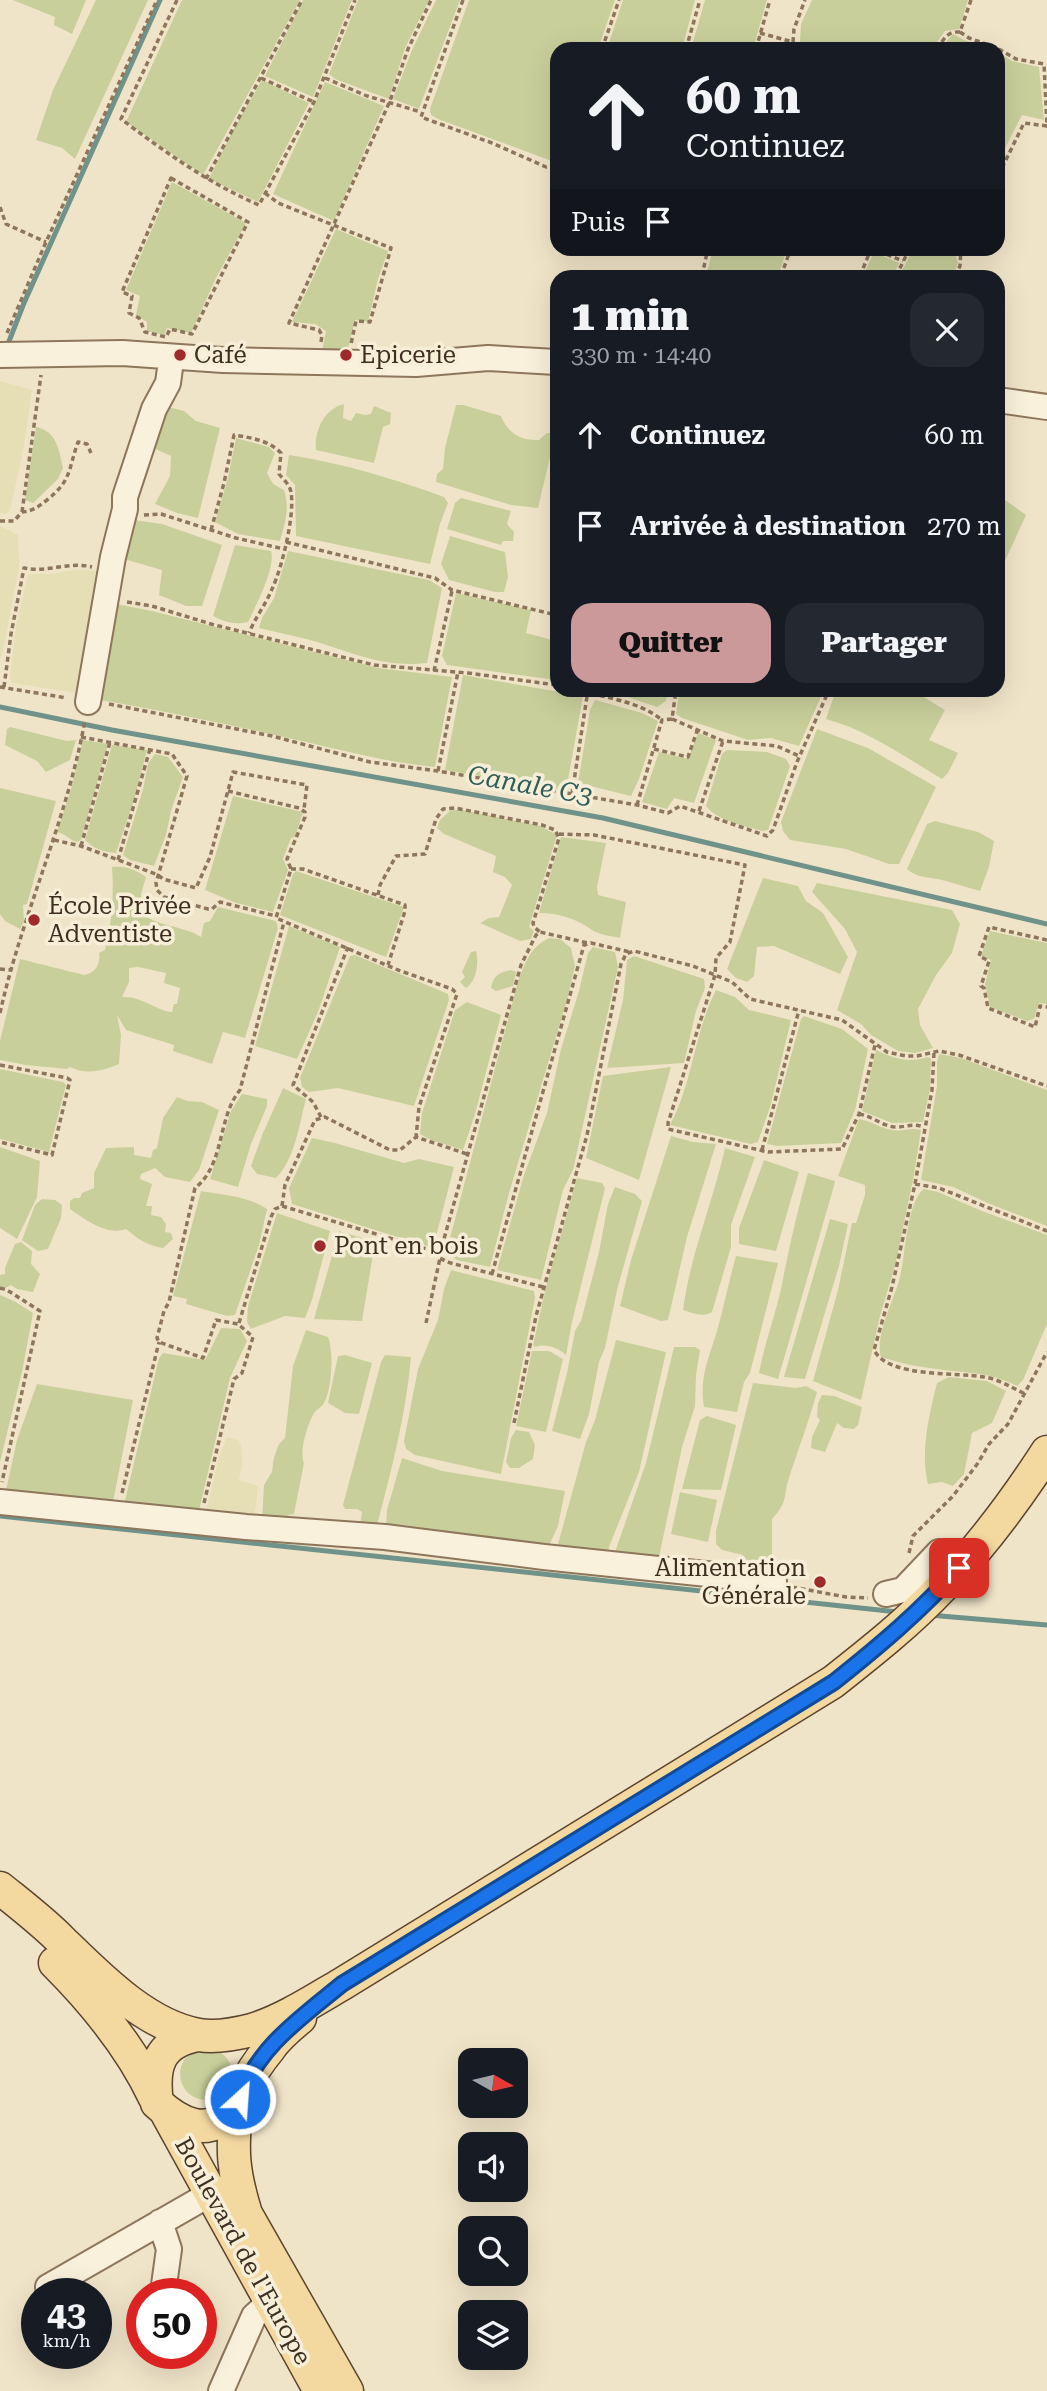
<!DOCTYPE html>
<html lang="fr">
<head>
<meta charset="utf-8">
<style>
	body { margin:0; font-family:"Roboto Serif",serif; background:#242831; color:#f1f3f6; height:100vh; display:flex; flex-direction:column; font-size:26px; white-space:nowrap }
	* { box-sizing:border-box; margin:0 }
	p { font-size:23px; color:#9ea1a6 }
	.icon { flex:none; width:38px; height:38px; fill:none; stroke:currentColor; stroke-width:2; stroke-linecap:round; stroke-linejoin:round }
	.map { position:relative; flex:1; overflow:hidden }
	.panel { position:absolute; left:550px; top:270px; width:455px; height:427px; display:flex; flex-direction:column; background:#171b24; border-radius:21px; box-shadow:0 7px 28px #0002 }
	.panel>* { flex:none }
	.hud { position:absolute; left:550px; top:42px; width:455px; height:214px; border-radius:21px; box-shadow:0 7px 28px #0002; background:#171b24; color:#f1f3f6; overflow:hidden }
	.needle { width:46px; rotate:98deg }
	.controls { position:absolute; left:458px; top:2048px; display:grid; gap:14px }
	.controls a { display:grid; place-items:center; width:70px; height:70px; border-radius:14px; background:#171b24; box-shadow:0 7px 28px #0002; font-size:35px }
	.speed { position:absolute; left:21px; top:2278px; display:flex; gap:14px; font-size:35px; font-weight:700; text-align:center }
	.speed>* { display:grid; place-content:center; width:91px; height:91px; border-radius:50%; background:#171b24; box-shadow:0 7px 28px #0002; line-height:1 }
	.speed small { font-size:18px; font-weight:400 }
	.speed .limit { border:10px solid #d22; background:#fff; color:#111 }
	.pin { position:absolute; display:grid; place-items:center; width:60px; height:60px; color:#fff; margin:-30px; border-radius:14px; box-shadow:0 4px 10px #0006 }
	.me { position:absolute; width:77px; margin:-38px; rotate:26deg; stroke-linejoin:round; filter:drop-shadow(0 0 5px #0008) }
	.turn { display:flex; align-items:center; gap:24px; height:147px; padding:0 21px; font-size:32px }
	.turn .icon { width:91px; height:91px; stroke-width:2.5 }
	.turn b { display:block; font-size:49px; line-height:60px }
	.then { display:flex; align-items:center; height:66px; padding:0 21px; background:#0003; gap:14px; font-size:26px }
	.round { display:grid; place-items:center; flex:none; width:74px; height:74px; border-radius:21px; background:#242831 }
	.summary { display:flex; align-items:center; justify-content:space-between; height:119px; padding:0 21px }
	h1 { font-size:42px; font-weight:800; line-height:52px }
	.cta { display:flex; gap:14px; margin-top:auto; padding:14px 21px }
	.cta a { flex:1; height:80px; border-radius:21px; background:#cc999b; color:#111; font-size:28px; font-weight:800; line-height:80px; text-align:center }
	.cta a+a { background:#242831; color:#f1f3f6 }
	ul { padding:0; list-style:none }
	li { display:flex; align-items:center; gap:21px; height:91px; padding:0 21px }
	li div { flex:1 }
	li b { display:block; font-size:26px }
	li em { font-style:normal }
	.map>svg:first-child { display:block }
	.farmland { fill:#e6deb5 }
	.green { fill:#c9cf9b; fill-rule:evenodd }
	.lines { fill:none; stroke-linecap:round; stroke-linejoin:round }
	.stream { stroke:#6f938a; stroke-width:5 }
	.minor-casing { stroke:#8d765c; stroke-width:28 }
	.major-casing { stroke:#5b4430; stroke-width:35 }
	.path { stroke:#8d765c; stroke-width:3.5; stroke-dasharray:5 3.5; stroke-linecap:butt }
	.minor { stroke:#faf1dc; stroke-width:24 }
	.major { stroke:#f3d9a0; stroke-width:32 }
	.route-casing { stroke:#114b97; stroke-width:18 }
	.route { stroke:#1a73e8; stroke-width:12 }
	.poi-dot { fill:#9e2a2b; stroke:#f7eed8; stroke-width:2.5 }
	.labels { text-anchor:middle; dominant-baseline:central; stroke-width:7; stroke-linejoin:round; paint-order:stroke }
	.poi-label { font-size:24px; fill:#3d2e20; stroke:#f7eed8; text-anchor:start }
	.street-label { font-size:24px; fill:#3d2e20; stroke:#f7eed8 }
	.water-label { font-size:26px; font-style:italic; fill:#2f5d5a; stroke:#f7eed8 }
</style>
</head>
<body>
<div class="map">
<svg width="1047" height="2391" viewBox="0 0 1047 2391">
	<rect width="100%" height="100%" fill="#f0e4c8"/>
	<path class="farmland" d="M 0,381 L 32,390 L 23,451 L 10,510 L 6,514 L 0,513 Z
		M 0,526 L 18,535 L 19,568 L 2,656 L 0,656 Z
		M 74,570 L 92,570 L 105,574 L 83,694 L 12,683 L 10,678 L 16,626 L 28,574 L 50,574 Z
		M 227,1437 L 238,1440 L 241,1446 L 242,1463 L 239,1480 L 258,1486 L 254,1522 L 205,1516 L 219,1457 Z"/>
	<path class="green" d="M 13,0 L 86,0 L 72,34 L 54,25 L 55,17 Z
		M 96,0 L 148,0 L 75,159 L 62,148 L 36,140 L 53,90 Z
		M 182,0 L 300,0 L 203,175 L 126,122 Z
		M 303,0 L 352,0 L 313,97 L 265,76 Z
		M 358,0 L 429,0 L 405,48 L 389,99 L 335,79 L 329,74 Z
		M 436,0 L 460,0 L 419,109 L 393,99 L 412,50 Z
		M 469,0 L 615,0 L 598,49 L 556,49 L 556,161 L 552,161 L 438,119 L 431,115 L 430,109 Z
		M 623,0 L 695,0 L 682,49 L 607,49 Z
		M 705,0 L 767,0 L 753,49 L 691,49 Z
		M 812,0 L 968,0 L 959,29 L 945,31 L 932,49 L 827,49 L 800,42 L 801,24 Z
		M 953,34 L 964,40 L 993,49 L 940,49 Z
		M 998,52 L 1012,61 L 1039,67 L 1044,120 L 1022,115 L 998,162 Z
		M 262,80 L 309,103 L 258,202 L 209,179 L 233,130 Z
		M 325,82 L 384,106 L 334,221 L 273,194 Z
		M 172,182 L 246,223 L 216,278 L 191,333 L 167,328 L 164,335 L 147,331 L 147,322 L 136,315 L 140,296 L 126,290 Z
		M 336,229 L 388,251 L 378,279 L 368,322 L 355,320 L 346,358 L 321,356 L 326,331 L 315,324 L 292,322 Z
		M 914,248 L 946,249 L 955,254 L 958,263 L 953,276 L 899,276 Z
		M 713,249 L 713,248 L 787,249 L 778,276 L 706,276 Z
		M 874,252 L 899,263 L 893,276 L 863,276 Z
		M 344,404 L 343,418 L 351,421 L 356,413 L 365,415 L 371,414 L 374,406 L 391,413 L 390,424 L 383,427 L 374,463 L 316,450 C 314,431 324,409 344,404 Z
		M 456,405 L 463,405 L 501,416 C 508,433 520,441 539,440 L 547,433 L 552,433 L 554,440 L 538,508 L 511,505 L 436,482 L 437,474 L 443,469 L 445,448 Z
		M 164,406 L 184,411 L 196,421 L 220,428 L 198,518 L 177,513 L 155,504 L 170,476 L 171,456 L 151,447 Z
		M 36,427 C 57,431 59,450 63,468 L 58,479 L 33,503 L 25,500 Z
		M 236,438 L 269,447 L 275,453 L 267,473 L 273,484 L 284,490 C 290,508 285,524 280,541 L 238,534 L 215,522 L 228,478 Z
		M 289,455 C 342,463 395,479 444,497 L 448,503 L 440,524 L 430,564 L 296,536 L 295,485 L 286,475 Z
		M 998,495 L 1026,515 L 998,576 Z
		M 461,498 L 511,511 L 507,524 L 514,532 L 513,541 L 503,541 L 501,545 L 447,529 L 455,503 Z
		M 127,519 L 162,524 L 222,545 L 202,606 L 186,606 L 159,595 L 162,570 L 117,557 Z
		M 450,536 L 505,552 L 508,577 L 504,592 L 495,592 L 449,580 L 441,564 Z
		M 235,545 L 271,551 C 276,567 256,606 248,622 C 234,625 225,622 213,616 Z
		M 288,551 L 429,580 L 442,588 L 427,663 C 379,668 351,651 306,639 C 291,635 274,632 259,628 L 262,618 L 274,598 Z
		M 456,593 L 531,610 L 526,633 L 552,640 L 556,627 L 556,680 L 447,665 L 442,656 Z
		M 111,603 L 152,611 L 378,668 L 452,677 L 435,767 C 383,762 334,748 284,737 C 221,723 158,710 95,699 Z
		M 463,675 L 583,696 L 566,791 L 445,770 Z
		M 607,690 L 668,690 L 666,701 L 657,707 Z
		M 680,690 L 824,690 L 799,746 L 771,738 L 748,740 L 682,718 L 676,714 Z
		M 836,690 L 912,690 L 945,710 L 929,740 L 958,753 L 948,773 L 942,779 C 905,757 867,730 826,719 Z
		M 595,700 L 642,713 L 658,721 L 639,779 L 631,796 L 578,783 L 590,710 Z
		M 10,727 L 67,741 L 76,740 L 70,760 L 46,772 L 37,761 L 5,745 L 7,729 Z
		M 817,729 L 868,748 L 936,787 L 899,864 L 889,864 L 846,849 L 790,840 L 783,831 L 781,822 Z
		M 698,733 L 716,740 L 694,803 L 674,798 L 667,809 L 642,802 L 659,752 L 688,759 Z
		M 83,740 L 108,744 L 81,840 L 77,842 C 69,840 66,834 57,832 L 70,793 Z
		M 112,745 L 147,750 L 134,800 L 116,853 C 103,852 94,849 85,840 Z
		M 727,750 L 767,752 L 786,759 L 790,766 L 768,830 L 762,831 C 744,826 718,821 706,806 L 722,754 Z
		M 155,754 L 168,757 L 183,777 L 171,811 L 166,835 L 154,866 L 130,860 L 123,855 L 143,789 L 148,764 Z
		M 0,788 L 56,801 L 27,904 L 23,905 L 24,921 L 20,929 L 5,921 L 0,914 Z
		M 233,796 L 303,812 L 295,837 L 291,838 L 283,859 L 288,870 L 273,912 L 236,903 L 205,890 Z
		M 451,810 L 462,810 L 540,826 L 557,835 L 529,927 L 534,931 L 531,939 L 520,941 L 480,923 L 489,918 L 499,917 L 512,885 L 505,877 L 493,872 L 496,856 L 444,834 L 437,828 L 440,820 Z
		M 935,821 L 978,832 L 994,841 L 989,867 L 980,891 C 968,888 957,884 946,881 C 932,877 918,879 907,869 L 927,824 Z
		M 561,837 L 606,843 L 597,887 L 598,895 L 626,902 L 620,938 C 612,936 599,935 592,930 C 577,919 559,913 539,913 Z
		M 112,867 C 125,866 135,869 146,877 L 141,894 L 142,913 C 154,926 185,926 201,937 L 204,923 L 210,921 L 218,907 L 276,921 L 278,928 L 245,1038 L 223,1032 L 212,1064 L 173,1051 L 174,1045 L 126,1030 L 117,1015 L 121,1035 L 119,1064 C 103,1071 86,1075 70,1067 L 67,1069 L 26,1065 L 0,1060 L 0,1041 L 20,959 L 84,975 C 96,973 101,963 99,953 L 105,950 C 112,923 114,895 112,867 ZM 138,967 L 166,973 L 164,983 L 180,988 L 177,1004 L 174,1004 L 172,1012 C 157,1011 142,996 122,997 L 129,982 L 129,968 Z
		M 296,871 L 404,907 L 386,957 L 280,915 L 293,874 Z
		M 763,878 L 798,886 L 806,901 L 823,913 L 848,957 L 840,974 L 774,946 L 757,947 L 754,976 L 747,982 L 736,978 L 727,969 Z
		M 817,883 L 952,910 L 960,924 L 952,953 L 936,975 L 918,1009 L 920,1025 L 933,1048 L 915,1053 L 898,1051 L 871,1035 L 861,1024 L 837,1010 L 857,952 L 845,929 L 812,892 Z
		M 289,926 L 340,947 L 318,1012 L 297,1059 L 255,1046 Z
		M 990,931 L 1047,943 L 1047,1004 L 1039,1003 L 1034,1019 L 1027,1021 L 990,1007 L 985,984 L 991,960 L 981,956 Z
		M 549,938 L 560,939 L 571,948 L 575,966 L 567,1000 L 509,1193 L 490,1267 L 457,1260 L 451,1256 L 450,1238 L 519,978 C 527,960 530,948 549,938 Z
		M 593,947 L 615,952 L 618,967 L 573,1170 L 563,1190 L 541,1280 L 497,1270 L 524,1175 L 547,1113 L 561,1049 L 579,991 L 588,953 Z
		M 476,951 C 479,962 477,981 466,988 L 460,982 L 465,977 L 462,972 L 471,952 Z
		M 355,955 L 448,994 L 449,1000 L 414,1106 L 338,1088 L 309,1092 L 302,1087 L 300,1078 L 350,956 Z
		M 634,956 L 704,979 L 705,988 L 696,1011 L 684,1063 L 607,1068 L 623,1000 L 627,960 Z
		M 511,970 L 516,972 L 513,986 L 496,991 L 491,988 C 493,976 499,972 511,970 Z
		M 716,990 L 735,997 L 749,1010 L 791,1020 L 771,1104 L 758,1142 L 751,1144 L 670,1125 C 693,1082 694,1033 716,990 Z
		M 467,1002 L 501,1015 L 475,1114 L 463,1150 L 431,1140 L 420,1134 L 422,1113 L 455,1010 Z
		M 804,1016 L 842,1029 L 868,1049 L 855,1110 L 841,1143 L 777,1146 L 767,1144 L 801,1019 Z
		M 876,1050 C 895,1059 907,1063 928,1057 L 931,1059 L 930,1089 L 923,1122 L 892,1123 L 862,1111 Z
		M 939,1054 L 961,1058 L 1047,1090 L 1047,1226 L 990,1204 L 953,1187 L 921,1180 L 937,1086 L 937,1062 Z
		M 671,1067 L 639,1180 L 586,1158 L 603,1076 Z
		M 0,1069 L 63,1082 L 66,1085 L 49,1152 L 0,1139 Z
		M 283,1088 L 306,1099 C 299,1125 295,1159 276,1178 L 257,1174 L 251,1166 L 263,1133 Z
		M 242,1094 L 267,1099 L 267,1106 L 251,1144 L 238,1187 L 210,1179 L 231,1111 Z
		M 177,1097 L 187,1101 L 202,1102 L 219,1110 L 199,1170 L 190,1182 L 165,1177 L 155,1168 L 141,1174 L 140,1179 L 152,1184 L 146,1206 L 152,1206 L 151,1215 L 161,1217 L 166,1224 L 165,1232 L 171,1233 L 173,1239 L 163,1248 C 148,1246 138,1239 126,1229 C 107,1236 86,1220 70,1209 L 70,1201 L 74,1198 L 80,1198 L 82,1193 L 94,1188 L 94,1173 L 106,1148 L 134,1147 L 134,1155 L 151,1158 L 153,1150 L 157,1148 L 163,1118 Z
		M 859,1119 C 871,1121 880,1128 892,1130 C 902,1132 911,1127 921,1130 L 914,1175 L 895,1266 L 880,1316 L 861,1400 L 813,1381 L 838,1290 L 852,1223 L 856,1223 L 865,1195 L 865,1185 L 838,1176 Z
		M 671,1136 L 693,1142 L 716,1144 L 687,1237 L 668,1320 L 661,1321 L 620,1306 L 631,1260 Z
		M 312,1138 L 335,1143 L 404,1163 L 419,1159 L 454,1167 L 433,1248 L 292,1204 L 289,1188 Z
		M 0,1147 L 40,1161 L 37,1197 L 17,1239 L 0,1228 Z
		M 725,1148 L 755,1157 L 731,1225 L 731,1247 L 712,1312 C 703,1318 693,1313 683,1310 C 690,1255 713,1202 725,1148 Z
		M 764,1160 L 799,1172 L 776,1251 L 739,1244 L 739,1228 Z
		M 808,1173 L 835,1181 L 834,1186 L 778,1379 L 759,1373 C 765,1341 777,1311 783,1279 C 790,1243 798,1208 808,1173 Z
		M 577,1178 L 602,1183 L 605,1188 L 572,1322 L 566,1355 C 558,1348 546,1343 535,1347 L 533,1345 L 546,1287 Z
		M 615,1187 L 635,1194 L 642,1201 L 617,1290 L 605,1348 L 599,1362 L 589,1414 L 580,1439 L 552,1431 L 567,1373 L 575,1331 L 581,1321 L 599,1252 L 608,1204 Z
		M 924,1189 L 938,1192 L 982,1211 L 1047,1235 L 1047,1324 L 1023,1380 L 1017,1386 C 986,1370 963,1374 930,1368 C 913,1366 897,1362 881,1357 C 874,1334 897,1296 901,1272 C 905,1254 908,1199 924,1189 Z
		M 201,1191 C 224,1195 247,1196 267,1209 L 259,1245 L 235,1315 L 227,1316 L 186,1304 L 187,1299 L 173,1296 Z
		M 42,1199 L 55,1200 L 62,1205 L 61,1218 L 48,1249 L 38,1251 L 22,1240 L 35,1205 Z
		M 277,1213 L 330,1231 L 312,1300 L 305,1318 L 285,1316 L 251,1329 L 247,1322 L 248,1306 Z
		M 830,1219 L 848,1224 L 839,1266 L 805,1379 L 784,1377 Z
		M 339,1231 L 375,1242 L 362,1321 L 314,1319 Z
		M 21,1242 L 32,1251 L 31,1264 L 40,1274 L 33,1292 L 17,1289 L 11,1285 L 0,1291 L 0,1275 L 5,1274 L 5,1268 L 15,1244 Z
		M 736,1256 L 778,1263 L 750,1373 L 744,1382 L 737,1412 L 704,1407 C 699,1377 709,1358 717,1331 C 724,1306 729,1281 736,1256 Z
		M 451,1270 L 534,1291 L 535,1298 L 501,1474 L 415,1455 L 406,1449 L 404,1441 L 418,1369 L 438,1320 L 444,1289 Z
		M 0,1295 L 14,1301 L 33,1313 L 22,1372 L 0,1462 Z
		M 221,1328 L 240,1329 L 247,1341 L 230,1378 L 198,1515 L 123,1509 L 159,1358 L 163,1353 L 205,1360 Z
		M 306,1330 L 328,1337 C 334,1352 332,1389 324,1403 C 321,1408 315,1410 313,1415 C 307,1426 299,1452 304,1463 L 294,1514 L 288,1515 L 284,1521 L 262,1520 L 264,1485 L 272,1472 L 274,1457 L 279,1444 L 285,1438 L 293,1366 Z
		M 616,1340 L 666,1352 L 639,1472 L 609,1547 L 606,1563 L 555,1555 L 586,1442 L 595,1420 Z
		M 674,1347 L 695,1347 L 700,1350 L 696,1375 L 695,1406 L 682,1447 L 658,1562 L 614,1555 L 646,1463 Z
		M 532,1351 L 549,1351 L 563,1359 L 546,1432 L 516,1426 Z
		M 345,1355 L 372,1363 L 359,1414 L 345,1413 L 328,1403 L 338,1356 Z
		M 385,1355 L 411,1357 C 406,1415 391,1472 376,1529 L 360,1526 L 362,1512 L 357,1509 L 345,1509 L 343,1505 L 381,1362 Z
		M 949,1377 L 987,1381 L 1006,1391 L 992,1423 L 972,1433 L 964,1474 L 953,1486 L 942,1482 L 928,1484 C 920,1452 929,1415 937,1383 Z
		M 753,1383 L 796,1388 L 806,1386 L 817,1392 C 809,1421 799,1447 790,1475 C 782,1497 790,1499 772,1519 L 772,1571 L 746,1569 L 743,1555 L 722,1550 L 716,1544 L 716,1531 Z
		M 37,1384 L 133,1400 L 112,1507 L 5,1495 L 17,1440 Z
		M 822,1395 L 834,1396 L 862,1407 L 858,1425 L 854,1429 L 844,1428 L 837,1423 L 825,1452 L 811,1448 L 812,1437 L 820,1420 L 817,1417 L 818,1403 Z
		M 707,1416 L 736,1425 L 721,1490 L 682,1489 L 700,1420 Z
		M 516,1430 L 529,1432 L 535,1445 L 533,1459 L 519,1468 L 510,1468 L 506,1462 L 511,1438 Z
		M 402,1458 L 442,1471 L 565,1491 L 558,1526 L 547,1550 L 386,1529 L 387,1510 Z
		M 680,1492 L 717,1500 L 708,1542 L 671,1534 Z
		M180 2074a26 26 0 1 1 52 0a26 26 0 1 1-52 0Z"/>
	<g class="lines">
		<path class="stream" d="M 6,349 L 24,303 L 160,0
			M 0,707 L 112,730 L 603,818 L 1047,924
			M 0,1516 L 898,1612
			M 929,1615 L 1047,1625"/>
		<g class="minor-casing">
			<path id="minor" d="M 0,355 L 122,353 L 223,360 L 416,364 L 488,358 L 556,362
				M 998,400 L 1047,407
				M 88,702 L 113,557 L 125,509 L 125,497 L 154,409 L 168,383 L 170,368
				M 0,1502 L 246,1527 L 385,1537 L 544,1557 L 774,1581
				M 886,1594 L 903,1590 L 939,1552 L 959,1568
				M 160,2222 L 169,2249 L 164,2285
				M 48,2287 L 210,2194
				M 221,2391 L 254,2316 L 271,2301"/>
		</g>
		<g class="major-casing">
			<path id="major" d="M 0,1888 C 21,1905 42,1921 61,1940 C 98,1976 146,2026 199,2035 C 216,2038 236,2034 252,2030 C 284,2020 313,2001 342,1984 L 833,1682 C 871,1652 909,1622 942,1587 C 982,1546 1016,1500 1047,1452
				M 55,1963 C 95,2003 131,2047 155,2098
				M 198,2035 C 158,2042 152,2067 157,2103 C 179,2123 208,2139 233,2110 C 240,2103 241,2094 245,2086 C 251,2073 260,2060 269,2049 C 277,2037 289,2027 300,2018
				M 237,2105 C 231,2149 233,2172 246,2214 L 347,2391
				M 165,2110 L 320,2391"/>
		</g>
		<path class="path" d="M 177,0 L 121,119 C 165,152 208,183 259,205 L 314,102 L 355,0
			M 463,0 L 421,117 L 492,143 L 546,167 L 556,166
			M 960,32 L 969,38 L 997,48 L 1016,59 L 1044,64 L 1047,126 L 1024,123 L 998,176
			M 760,33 L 793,42 L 797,49
			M 793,42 L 794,29 L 805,0
			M 602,49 L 619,0
			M 686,49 L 700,0
			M 756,49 L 770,0
			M 937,49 C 944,39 947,31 960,32 L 971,0
			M 261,78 L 314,102
			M 325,78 L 367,96 L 421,112
			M 171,178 L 248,222 L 192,334 L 170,329 L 166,337 L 145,332 L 139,318 L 129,313 L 132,296 L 122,292 Z
			M 206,179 L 302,0
			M 265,193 L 278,203 L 391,248 L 370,322 L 356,321 L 351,344
			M 0,207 L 6,224 L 46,242
			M 686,248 L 707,255
			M 871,248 L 903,261
			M 702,276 L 708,248
			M 781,276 L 791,248
			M 860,276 L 871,249
			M 896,276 L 910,248
			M 955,276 L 960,266 L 961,248
			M 7,333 L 46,242 L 157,0
			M 321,342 L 322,335 L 319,330 L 289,323 L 390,101 L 408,49 L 431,0
			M 22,512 L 41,375
			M 144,515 L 161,514 L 236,538 L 284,549
			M 0,521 L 14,521 L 22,512 C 33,511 38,507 47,500 C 72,480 68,470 78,442 L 87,444 L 91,453
			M 211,530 L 224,483 L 234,435 C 252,438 268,440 281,453 L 279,474 C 283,479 290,485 291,492 C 295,515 282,568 272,589 C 266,604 255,618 249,633
			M 286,542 L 435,578 L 452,590 L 556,615
			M 127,602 L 152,606 L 211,624 L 374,665 L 468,673 L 556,685
			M 434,671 L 452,591
			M 0,687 L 67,698
			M 4,687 L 11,634 L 24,568 C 47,573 69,561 92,567
			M 575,690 C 603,697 639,701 662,720
			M 109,704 L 272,736 L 370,762 L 438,771 L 637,805 L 668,813 L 680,806 L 767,836 L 773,830 L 797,762 L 829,690
			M 672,719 L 723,741 L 777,746 L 799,756
			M 81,737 L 172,754 L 187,776 L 156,883 L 157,890 L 164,897 L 208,909 L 212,909 L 220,902 L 276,916
			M 654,749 L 688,757 L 697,731
			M 438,771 L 458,672
			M 228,791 L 299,808 L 305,812 L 305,817 L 287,859 L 291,869 L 276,918 L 398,970 L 452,989 L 457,994 L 419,1107 L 416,1137
			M 572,794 L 588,690
			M 637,805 L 662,720 L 672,719 L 676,690
			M 699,811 L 723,741
			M 559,834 L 594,835 L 745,865 L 730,942 L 716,958 L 715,975 L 668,1123 L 668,1129 L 768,1152 L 842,1149 L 859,1114 L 875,1045
			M 54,840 L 81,846 L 158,875 L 163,879 L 196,888 L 210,857 L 233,772 L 307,785 L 304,809
			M 81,846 L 110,742
			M 118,860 L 150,749
			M 291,869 L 303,869 L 405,905 L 405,911 L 388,965
			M 378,895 L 380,885 L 396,856 L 425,854 L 436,819 L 443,809 L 455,808 L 542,825 L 555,830 L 559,838 L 533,923 L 534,927 L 540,932
			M 1047,940 L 989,927 L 979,956 L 989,961 L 981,986 L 984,988 L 988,1008 L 1035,1027 L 1040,1006 L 1047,1007
			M 0,969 L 10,970
			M 0,1013 C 22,914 67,821 85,720
			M 934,1053 L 932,1090 L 915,1184 L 892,1287 L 874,1350 C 888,1378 956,1372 984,1377 C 998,1379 1011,1387 1025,1394
			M 0,1065 L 67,1078 L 70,1080 L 52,1155 L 0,1142
			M 859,1114 C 873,1116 883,1127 896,1127 C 907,1127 913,1123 924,1127
			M 321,1117 L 313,1102 L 293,1085 L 348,947
			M 762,1150 L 799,1010
			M 915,1184 L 939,1188 L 1047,1231
			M 282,1206 L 285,1185 L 315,1120 L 325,1117 L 390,1150 L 400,1150 L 416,1137 L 467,1154
			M 492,1274 L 584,945 L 591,943 L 630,952
			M 543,1287 L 447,1262 L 440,1258 L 440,1253 L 521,965 L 536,935 L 540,932 L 588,943
			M 0,1288 L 7,1290 L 40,1311 L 2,1482
			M 239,1323 L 271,1217 L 275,1209 L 282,1206 L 440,1253
			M 426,1323 L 440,1258
			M 514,1423 L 536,1316 L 587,1135 L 621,964 L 626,954 L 634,951 L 693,966 L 732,982 L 750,999 L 842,1020 L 887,1052 L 906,1056 L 917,1056 L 939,1051 L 959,1055 L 1047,1086
			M 122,1493 L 159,1342
			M 204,1503 L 234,1379 L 242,1373 L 253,1337 L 238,1324 L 216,1320 L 203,1358 L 159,1342 L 157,1338 L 164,1311 L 169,1302 L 195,1188 C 225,1165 217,1118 240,1090 L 284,922
			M 909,1553 L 913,1536 L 953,1496 L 978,1463 L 989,1444 L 1008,1424 L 1047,1352
			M 792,1587 L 846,1597 L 868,1598"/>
		<use href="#minor" class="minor"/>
		<use href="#major" class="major"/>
	</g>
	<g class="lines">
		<g class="route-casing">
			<path id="route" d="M 240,2099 C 256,2048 302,2017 342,1984 L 834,1682 C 878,1647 921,1611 959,1568"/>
		</g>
		<use href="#route" class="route"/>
	</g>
	<g class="poi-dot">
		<circle cx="180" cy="355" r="7"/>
		<circle cx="346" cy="355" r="7"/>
		<circle cx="34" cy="920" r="7"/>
		<circle cx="320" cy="1246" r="7"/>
		<circle cx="820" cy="1582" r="7"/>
	</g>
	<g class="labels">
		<g class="poi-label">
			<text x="194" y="355">Café</text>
			<text x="360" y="355">Epicerie</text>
			<text x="48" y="906">École Privée<tspan x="48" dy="28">Adventiste</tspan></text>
			<text x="334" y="1246">Pont en bois</text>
			<text x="806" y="1568" text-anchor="end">Alimentation<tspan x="806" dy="28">Générale</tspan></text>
		</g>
		<g class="street-label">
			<text transform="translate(243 2251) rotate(61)">Boulevard de l'Europe</text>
		</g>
		<g class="water-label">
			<text transform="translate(530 785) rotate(10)">Canale C3</text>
		</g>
	</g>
</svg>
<div class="controls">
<a><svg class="needle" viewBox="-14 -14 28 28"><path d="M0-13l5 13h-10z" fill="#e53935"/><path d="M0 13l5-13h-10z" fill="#9ea1a6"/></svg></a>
<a><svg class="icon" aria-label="sound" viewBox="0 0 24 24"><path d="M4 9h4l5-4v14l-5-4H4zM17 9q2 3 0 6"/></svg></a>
<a><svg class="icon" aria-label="search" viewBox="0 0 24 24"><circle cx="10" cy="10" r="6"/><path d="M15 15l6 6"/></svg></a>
<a><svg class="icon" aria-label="layers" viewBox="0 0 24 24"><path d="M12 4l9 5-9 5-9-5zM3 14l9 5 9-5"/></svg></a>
</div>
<div class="speed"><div>43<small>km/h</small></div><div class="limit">50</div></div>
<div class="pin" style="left:959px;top:1568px;background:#d93025"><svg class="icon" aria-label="arrive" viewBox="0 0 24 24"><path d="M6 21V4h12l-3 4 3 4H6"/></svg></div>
<svg class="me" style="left:240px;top:2099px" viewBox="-20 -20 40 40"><circle r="17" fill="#1a73e8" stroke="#fff" stroke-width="3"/><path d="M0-11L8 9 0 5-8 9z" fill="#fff"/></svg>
<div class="hud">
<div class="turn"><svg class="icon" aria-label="ahead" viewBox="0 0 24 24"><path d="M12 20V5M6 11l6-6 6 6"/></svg><div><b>60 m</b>Continuez</div></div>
<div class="then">Puis<svg class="icon" aria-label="arrive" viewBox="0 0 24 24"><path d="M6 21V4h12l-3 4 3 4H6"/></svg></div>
</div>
<section class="panel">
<div class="summary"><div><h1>1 min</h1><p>330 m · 14:40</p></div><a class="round"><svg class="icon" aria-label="close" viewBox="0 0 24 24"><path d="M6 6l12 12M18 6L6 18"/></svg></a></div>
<ul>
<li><svg class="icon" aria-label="ahead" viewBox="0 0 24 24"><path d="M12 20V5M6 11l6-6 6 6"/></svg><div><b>Continuez</b></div><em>60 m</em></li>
<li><svg class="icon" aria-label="arrive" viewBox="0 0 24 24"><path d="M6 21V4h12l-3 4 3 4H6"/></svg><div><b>Arrivée à destination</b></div><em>270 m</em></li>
</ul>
<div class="cta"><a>Quitter</a><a>Partager</a></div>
</section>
</div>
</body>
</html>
